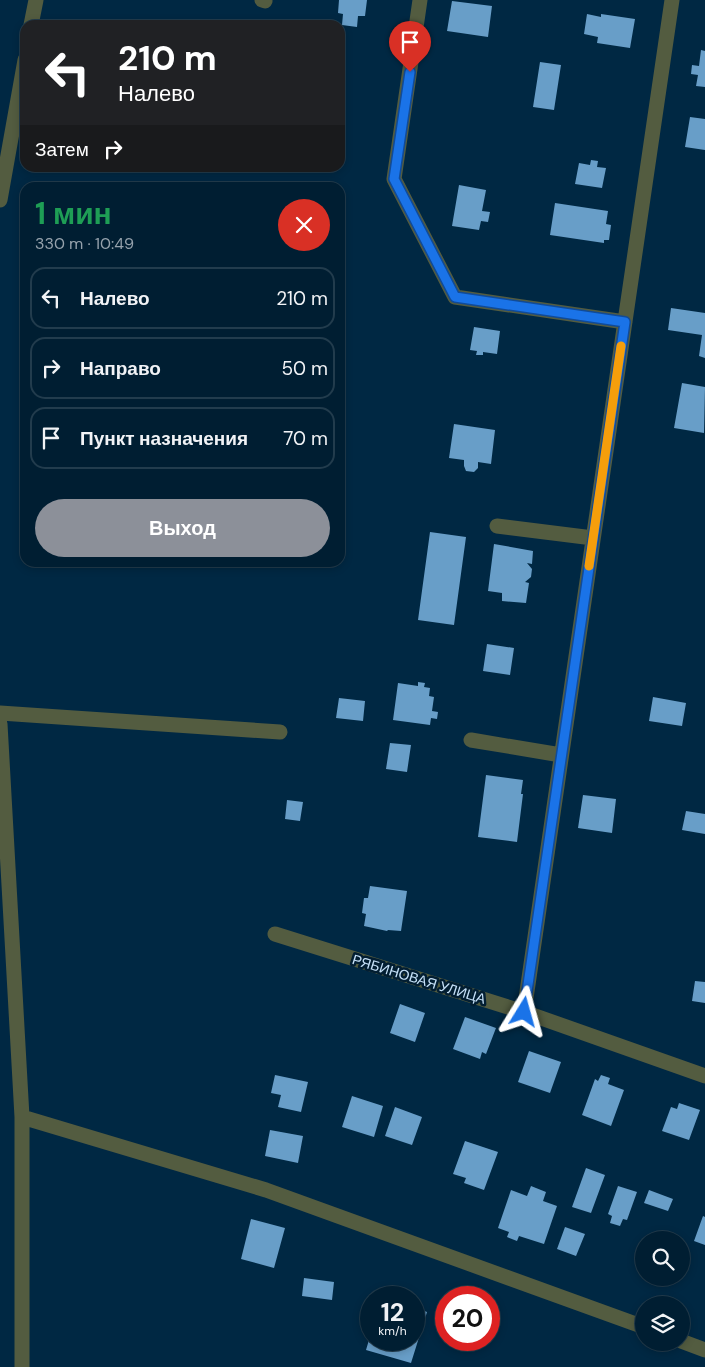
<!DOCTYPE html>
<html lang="ru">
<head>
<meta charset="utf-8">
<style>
	body { margin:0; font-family:"DM Sans",sans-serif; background:#0a273a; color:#f1f3f6; height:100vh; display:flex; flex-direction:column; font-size:19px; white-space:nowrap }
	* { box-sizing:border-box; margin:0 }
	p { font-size:16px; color:#95a2ac }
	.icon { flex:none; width:28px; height:28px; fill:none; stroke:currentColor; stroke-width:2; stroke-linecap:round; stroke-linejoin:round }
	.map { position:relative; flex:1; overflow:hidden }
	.panel { position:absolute; left:20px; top:182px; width:325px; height:385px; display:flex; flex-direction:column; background:#001e32; border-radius:15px; box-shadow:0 2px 8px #0003,0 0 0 1px #223c4d }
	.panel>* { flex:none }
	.top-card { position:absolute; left:20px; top:20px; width:325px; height:152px; border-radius:15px; box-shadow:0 2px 8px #0003,0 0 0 1px #223c4d; background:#202124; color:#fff; overflow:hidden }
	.controls { position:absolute; left:635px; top:1231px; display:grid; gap:10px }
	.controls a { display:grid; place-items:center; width:55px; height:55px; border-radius:50%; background:#001e32; box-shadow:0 2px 8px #0003,0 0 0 1px #223c4d; font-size:25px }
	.speed { position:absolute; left:360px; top:1286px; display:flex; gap:10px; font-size:25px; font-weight:700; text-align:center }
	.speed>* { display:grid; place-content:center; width:65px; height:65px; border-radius:50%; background:#001e32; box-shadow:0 2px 8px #0003,0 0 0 1px #223c4d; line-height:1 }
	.speed small { font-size:12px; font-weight:400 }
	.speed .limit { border:8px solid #d22; background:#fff; color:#111 }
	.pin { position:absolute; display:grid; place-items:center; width:42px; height:42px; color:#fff; margin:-51px -21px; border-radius:50% 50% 50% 0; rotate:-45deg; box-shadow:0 0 5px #0007 }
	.pin .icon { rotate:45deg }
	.me { position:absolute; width:55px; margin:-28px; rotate:8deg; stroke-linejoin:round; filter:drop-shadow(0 0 4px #0008) }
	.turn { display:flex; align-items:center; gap:18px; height:105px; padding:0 15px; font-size:22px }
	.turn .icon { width:65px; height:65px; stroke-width:2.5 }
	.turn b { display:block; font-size:35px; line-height:42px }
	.then { display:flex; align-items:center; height:48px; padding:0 15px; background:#0003; gap:10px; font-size:19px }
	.round { display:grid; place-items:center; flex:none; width:52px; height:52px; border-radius:26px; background:#0a273a }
	.head { display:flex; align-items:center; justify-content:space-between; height:85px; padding:0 15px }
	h1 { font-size:30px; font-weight:700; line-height:38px; color:#1e9e55 }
	.button { display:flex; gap:10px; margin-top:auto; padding:10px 15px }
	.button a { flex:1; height:58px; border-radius:30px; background:#8c9099; color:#fff; font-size:20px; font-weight:700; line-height:58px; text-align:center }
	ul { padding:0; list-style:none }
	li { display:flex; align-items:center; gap:15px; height:62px; margin:0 10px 8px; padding:0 5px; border:2px solid #223c4d; border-radius:15px }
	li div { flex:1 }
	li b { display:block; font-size:19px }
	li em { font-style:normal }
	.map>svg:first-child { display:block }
	.building { fill:#689ec8 }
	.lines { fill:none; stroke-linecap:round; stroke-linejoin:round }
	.minor { stroke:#535c40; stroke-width:15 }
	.route-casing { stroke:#114b97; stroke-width:12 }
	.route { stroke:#1a73e8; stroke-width:9 }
	.slow { stroke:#f59e0b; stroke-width:9 }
	.labels { text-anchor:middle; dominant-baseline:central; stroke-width:5; stroke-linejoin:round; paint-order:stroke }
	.street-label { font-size:14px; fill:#c6e1f8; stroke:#021e32 }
</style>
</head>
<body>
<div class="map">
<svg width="705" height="1367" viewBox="0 0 705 1367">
	<rect width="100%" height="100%" fill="#002843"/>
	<path class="building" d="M 339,0 L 367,0 L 365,16 L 358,16 L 357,27 L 342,25 L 343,14 L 338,13 Z
		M 452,1 L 492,6 L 488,37 L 447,31 Z
		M 587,14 L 601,17 L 601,14 L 635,19 L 630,48 L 597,43 L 598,37 L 584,34 Z
		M 701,50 L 705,51 L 705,87 L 696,86 L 698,75 L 691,74 L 692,65 L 699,66 Z
		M 540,62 L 561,65 L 554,110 L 533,107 Z
		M 690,117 L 705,119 L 705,150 L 685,147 Z
		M 591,160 L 598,161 L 597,167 L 606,168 L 602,188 L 575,184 L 579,163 L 590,165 Z
		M 459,185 L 486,190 L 482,211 L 490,212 L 488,222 L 481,221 L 479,230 L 452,226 Z
		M 555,203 L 608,211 L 606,224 L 611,225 L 609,240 L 604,240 L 604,243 L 550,235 Z
		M 671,308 L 705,313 L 705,358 L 699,356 L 702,335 L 668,330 Z
		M 474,327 L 500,331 L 497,354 L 483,352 L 483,355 L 476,355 L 477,351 L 470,350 Z
		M 682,383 L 705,387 L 704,433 L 674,428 Z
		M 454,424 L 495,430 L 491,464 L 478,462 L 478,468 L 474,472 L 466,471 L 464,466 L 464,460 L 449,458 Z
		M 430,532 L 466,537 L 454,625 L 418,620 Z
		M 494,544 L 533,551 L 532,564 L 527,563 L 532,569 L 531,577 L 525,582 L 529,583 L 526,603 L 502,601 L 502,593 L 488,591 Z
		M 487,644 L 514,648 L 510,675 L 483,671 Z
		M 418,682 L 425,683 L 424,687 L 430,688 L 429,696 L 434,697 L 432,711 L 438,712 L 437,719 L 431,718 L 430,725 L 393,720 L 398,683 L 418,686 Z
		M 653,697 L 686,703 L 682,726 L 649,721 Z
		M 339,698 L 365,701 L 363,721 L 336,718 Z
		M 390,743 L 411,745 L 407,772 L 386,769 Z
		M 486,775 L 523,780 L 521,794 L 523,794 L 517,842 L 478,837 Z
		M 583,795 L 616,799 L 612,833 L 578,828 Z
		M 287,800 L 303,802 L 300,821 L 285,819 Z
		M 686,811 L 705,814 L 705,834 L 682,830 Z
		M 370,886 L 407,891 L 401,931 L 388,930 L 387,931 L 364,926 L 366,914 L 362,913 L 364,898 L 368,898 Z
		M 695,981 L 705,982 L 705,1003 L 692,1001 Z
		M 400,1004 L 425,1013 L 415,1042 L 390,1033 Z
		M 465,1017 L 496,1028 L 486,1054 L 482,1052 L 480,1059 L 453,1049 Z
		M 529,1051 L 561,1062 L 550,1093 L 518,1082 Z
		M 275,1075 L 308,1082 L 301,1112 L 278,1107 L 281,1095 L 271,1093 Z
		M 601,1075 L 610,1078 L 608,1084 L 624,1090 L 611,1126 L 582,1115 L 595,1079 L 598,1081 Z
		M 352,1096 L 383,1106 L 374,1137 L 342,1127 Z
		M 679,1103 L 700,1110 L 689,1140 L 662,1131 L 671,1107 L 677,1109 Z
		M 395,1107 L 422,1117 L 412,1145 L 385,1136 Z
		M 270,1130 L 303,1136 L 298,1163 L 265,1156 Z
		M 465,1141 L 498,1152 L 484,1190 L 464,1183 L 466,1178 L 453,1174 Z
		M 586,1168 L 605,1175 L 591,1213 L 572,1207 Z
		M 531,1186 L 546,1192 L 543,1201 L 557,1206 L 544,1244 L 519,1236 L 517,1241 L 507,1237 L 509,1232 L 498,1228 L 511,1190 L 527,1196 Z
		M 618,1186 L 637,1192 L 627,1220 L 623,1219 L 620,1226 L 610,1223 L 612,1216 L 608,1214 Z
		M 649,1190 L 673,1199 L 668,1211 L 644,1203 Z
		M 703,1216 L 705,1217 L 705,1245 L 694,1241 Z
		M 251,1219 L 285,1228 L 274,1268 L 241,1259 Z
		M 565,1227 L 585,1234 L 576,1256 L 557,1249 Z
		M 304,1278 L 334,1282 L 332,1300 L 302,1296 Z
		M 414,1307 L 427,1312 L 411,1363 L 366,1350 L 371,1333 L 371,1340 L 414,1340 Z"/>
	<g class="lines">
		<path class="minor" d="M 262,0 L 265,1
			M 420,0 L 394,179 L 455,297 L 625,322
			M 31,25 L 36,0
			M 0,200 L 25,60
			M 497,526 L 593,538
			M 0,713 L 280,732
			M 0,724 L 22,1117 L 22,1367
			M 471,740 L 561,755
			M 275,934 L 524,1012 L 705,1076
			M 524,1012 L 672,0
			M 22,1117 L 266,1190 L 644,1327
			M 681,1341 L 705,1350"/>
	</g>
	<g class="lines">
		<g class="route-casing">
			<path id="route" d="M 410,72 L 394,179 L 455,297 L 625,322 L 524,1012"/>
		</g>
		<use href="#route" class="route"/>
		<path class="slow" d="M 589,566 L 621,346"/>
	</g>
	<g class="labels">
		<g class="street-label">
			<text transform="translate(419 979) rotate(17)">РЯБИНОВАЯ УЛИЦА</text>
		</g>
	</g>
</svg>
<div class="controls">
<a><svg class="icon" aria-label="search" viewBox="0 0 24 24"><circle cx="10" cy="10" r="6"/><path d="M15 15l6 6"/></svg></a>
<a><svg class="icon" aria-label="layers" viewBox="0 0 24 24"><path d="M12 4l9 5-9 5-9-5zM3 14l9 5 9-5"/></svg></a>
</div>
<div class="speed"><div>12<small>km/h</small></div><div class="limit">20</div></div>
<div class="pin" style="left:410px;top:72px;background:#d93025"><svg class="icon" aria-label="arrive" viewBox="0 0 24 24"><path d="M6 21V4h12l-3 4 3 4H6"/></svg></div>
<svg class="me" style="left:524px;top:1012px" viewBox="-20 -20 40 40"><path d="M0-17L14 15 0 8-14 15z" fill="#1a73e8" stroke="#fff" stroke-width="4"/></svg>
<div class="top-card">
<div class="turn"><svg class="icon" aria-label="left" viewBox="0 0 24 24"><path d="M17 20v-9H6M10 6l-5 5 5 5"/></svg><div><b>210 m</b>Налево</div></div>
<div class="then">Затем<svg class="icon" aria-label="right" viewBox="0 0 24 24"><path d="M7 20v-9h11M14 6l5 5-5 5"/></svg></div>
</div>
<section class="panel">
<div class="head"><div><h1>1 мин</h1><p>330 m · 10:49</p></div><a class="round" style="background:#d93025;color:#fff"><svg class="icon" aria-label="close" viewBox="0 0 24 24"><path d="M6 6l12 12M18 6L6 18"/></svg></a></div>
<ul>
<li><svg class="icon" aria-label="left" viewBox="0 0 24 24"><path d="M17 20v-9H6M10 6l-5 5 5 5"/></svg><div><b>Налево</b></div><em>210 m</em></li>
<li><svg class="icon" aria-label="right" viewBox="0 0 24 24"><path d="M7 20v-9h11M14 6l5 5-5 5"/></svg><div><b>Направо</b></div><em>50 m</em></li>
<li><svg class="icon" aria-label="arrive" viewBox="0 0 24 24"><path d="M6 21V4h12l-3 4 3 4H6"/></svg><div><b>Пункт назначения</b></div><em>70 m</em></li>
</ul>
<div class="button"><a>Выход</a></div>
</section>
</div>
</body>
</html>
